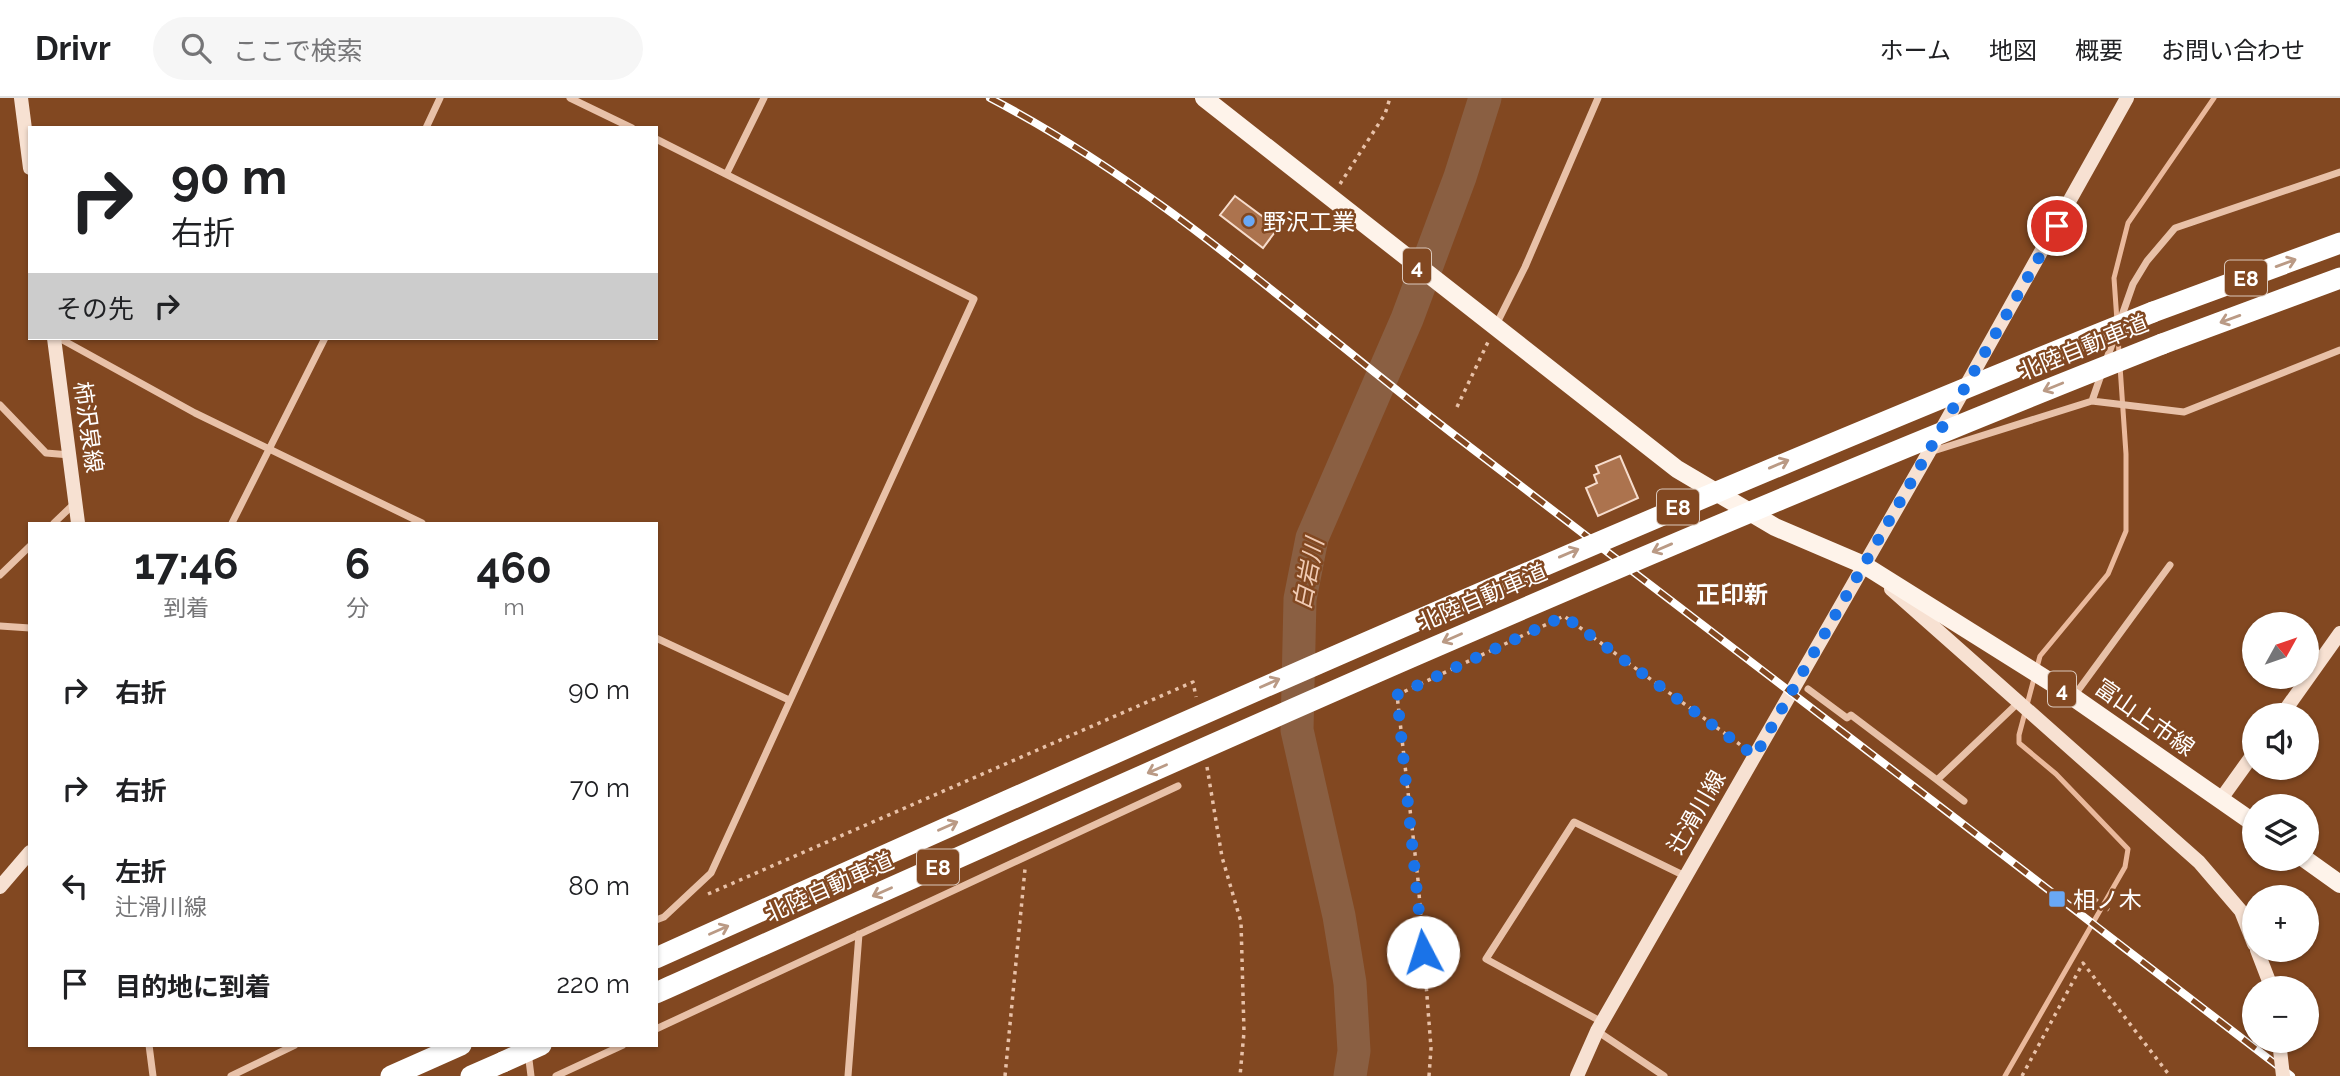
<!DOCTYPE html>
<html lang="ja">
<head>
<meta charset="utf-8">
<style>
	body { margin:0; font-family:Raleway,"Noto Sans JP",sans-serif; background:#f6f6f6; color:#202124; height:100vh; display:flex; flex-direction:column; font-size:26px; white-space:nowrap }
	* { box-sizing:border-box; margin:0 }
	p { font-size:23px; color:#757577 }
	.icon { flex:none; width:38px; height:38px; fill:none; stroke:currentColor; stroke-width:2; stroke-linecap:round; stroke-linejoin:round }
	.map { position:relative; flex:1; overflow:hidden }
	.drawer { position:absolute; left:28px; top:424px; width:630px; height:525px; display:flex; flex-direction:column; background:#fff; border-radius:0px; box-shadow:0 2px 5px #0004 }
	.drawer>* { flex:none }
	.banner { position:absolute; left:28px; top:28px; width:630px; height:214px; border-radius:0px; box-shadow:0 2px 5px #0004; background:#fff; color:#202124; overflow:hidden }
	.needle { width:46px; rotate:50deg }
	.tools { position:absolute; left:2242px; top:514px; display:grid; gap:14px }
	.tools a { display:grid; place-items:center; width:77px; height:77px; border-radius:50%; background:#fff; box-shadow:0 2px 5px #0004; font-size:35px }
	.pin { position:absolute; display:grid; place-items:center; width:60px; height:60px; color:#fff; margin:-30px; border:4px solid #fff; border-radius:50%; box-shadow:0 2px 7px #0007 }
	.me { position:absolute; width:77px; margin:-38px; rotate:355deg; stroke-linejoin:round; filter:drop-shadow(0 0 5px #0008) }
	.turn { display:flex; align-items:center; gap:24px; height:147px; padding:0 28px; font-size:32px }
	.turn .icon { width:91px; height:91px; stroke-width:2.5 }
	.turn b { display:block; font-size:49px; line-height:60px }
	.then { display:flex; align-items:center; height:66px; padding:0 28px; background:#0003; gap:14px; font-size:26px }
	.eta { display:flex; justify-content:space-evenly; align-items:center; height:119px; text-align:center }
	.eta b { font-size:42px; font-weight:700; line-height:49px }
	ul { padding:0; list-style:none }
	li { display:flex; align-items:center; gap:21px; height:98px; padding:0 28px }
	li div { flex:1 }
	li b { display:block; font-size:26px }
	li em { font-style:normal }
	header { display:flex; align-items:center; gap:42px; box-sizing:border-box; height:98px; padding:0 35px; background:#fff; border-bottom:2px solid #e0e0e0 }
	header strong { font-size:33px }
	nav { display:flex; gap:38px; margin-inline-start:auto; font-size:24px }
	.search { width:490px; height:63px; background:#f6f6f6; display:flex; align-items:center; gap:18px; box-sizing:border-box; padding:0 24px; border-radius:38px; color:#757577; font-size:26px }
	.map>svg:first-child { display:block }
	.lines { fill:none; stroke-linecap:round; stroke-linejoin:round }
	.stream { stroke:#eab99c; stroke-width:5 }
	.river { stroke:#8a5f42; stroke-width:33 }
	.building { fill:#ac734e; stroke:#f6dccc; stroke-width:2 }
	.path { stroke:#e8c1a8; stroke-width:3.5; stroke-dasharray:3.5 5; stroke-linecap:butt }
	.street { stroke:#e8c1a8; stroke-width:7 }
	.secondary { stroke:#f7e1d2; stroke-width:14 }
	.primary { stroke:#fef3ea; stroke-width:18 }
	.highway { stroke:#fff; stroke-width:21 }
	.rail-casing { stroke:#fff; stroke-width:8 }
	.rail { stroke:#824821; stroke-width:5; stroke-dasharray:16; stroke-linecap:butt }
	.secondary-bridge { stroke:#f7e1d2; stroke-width:14 }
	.highway-bridge { stroke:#fff; stroke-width:21 }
	.oneway { stroke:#ba9a85 }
	.route { stroke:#1a73e8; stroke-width:12; stroke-dasharray:0 21.6 }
	.poi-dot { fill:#69a8f5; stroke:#824821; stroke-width:2.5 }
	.labels { text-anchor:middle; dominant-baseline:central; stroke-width:5; stroke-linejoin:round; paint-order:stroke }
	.shield { fill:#824821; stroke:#dac8bc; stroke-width:2 }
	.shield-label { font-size:21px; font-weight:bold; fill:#fff }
	.poi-label { font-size:23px; fill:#fff; stroke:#824821; text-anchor:start }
	.street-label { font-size:23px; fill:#fff; stroke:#824821 }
	.water-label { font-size:24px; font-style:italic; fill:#f0cab3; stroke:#824821 }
	.neighbourhood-label { font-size:24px; font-weight:bold; fill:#fff; stroke:#824821 }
</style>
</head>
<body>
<header>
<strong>Drivr</strong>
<div class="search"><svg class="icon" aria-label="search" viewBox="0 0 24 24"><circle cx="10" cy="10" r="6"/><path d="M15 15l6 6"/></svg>ここで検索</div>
<nav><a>ホーム</a><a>地図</a><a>概要</a><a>お問い合わせ</a></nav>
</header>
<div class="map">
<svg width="2340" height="978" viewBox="0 0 2340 978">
	<rect width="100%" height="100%" fill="#824821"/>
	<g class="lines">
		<path class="stream" d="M 2117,223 L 2114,180 L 2128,125 L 2214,0
			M 2118,233 L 2119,258
			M 2005,978 L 2125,769 L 2128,751 L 2056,676 L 2019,645 L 2019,637 L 2040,558 L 2108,476 L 2126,433 L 2126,356 L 2120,268"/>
		<path class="river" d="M 1350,978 L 1354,953 L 1350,885 L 1339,818 L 1297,632 L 1300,501 L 1312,440 L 1407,221 L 1460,79 L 1485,0"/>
	</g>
	<path class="building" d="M 1235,98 L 1278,130 L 1263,150 L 1220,117 Z
		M 1620,358 L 1638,400 L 1598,418 L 1586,390 L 1597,385 L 1594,377 L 1599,375 L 1596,368 Z"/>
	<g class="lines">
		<path class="path" d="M 1340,86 L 1385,16 L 1390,0
			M 1457,309 L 1488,244
			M 1207,669 L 1222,759 L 1241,824 L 1244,934 L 1240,978
			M 708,796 L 1193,584 L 1196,599
			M 2095,801 L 2109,812
			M 1005,978 L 1025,771
			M 1429,978 L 1431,950 L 1418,782 L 1397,597 L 1564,518 L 1742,648
			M 2022,978 L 2083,865 L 2170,978"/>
		<path class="street" d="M 570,0 L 632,30
			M 426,30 L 440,0
			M 656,41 L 974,201 L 711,775 L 664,819 L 656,822
			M 727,75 L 764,0
			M 2120,223 L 2133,186 L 2147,163 L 2175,130 L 2340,74
			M 1495,229 L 1525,169 L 1598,0
			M 59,240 L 195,315 L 422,425
			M 2106,263 L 2116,235
			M 2092,303 L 2102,274
			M 0,307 L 46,355 L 70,357
			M 1930,354 L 2092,303 L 2184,314 L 2340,252
			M 54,425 L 76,404
			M 232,425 L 325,240
			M 0,477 L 30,448
			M 0,528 L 30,530
			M 656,540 L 789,602
			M 1808,591 L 1847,620 L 1851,617 L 1937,682
			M 2074,598 L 2170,467
			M 1964,703 L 1937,682 L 2019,604
			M 1602,924 L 1486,861 L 1574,724 L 1685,778
			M 656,931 L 1178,688
			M 1597,933 L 1664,978
			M 149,947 L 153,978
			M 528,954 L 531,978
			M 231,978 L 295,947
			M 556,978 L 623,947
			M 848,978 L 859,836"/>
		<path class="secondary" d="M 21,0 L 30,70
			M 54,240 L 78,425
			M 1891,491 L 2199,764 L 2241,813 L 2254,846
			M 2281,618 L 2340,535
			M 2221,701 L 2254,655
			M 0,789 L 30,754
			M 2257,852 L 2272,891
			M 1577,978 L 1597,933 L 1929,354 L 2127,0"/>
		<path class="primary" d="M 1204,0 L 1677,371 L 1775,429 L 1864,467 L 2060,590 L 2254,725
			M 2305,761 L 2340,786"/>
		<path class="highway" d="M 2153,214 L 2340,145
			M 2162,246 L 2340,180
			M 391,978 L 461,947
			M 471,978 L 503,964"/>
		<g class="rail-casing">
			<path id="rail" d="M 990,0 C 1161,89 1301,220 1453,336 C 1733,550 2012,763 2291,978"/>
		</g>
		<use href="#rail" class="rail"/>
		<path class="secondary-bridge" d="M 2279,943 L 2283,978"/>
		<path class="highway-bridge" d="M 656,860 C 1152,637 1648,417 2153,214
			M 656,895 C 1155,671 1653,447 2162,246
			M 503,964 L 541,947"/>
	</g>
	<defs><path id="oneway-shaft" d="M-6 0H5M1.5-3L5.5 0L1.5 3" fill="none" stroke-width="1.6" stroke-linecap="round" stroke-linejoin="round" transform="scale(1.75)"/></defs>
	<g class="oneway">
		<use href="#oneway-shaft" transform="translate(2286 165) rotate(-20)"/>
		<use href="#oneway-shaft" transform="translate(2230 221) rotate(160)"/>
		<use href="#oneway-shaft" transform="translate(2053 289) rotate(158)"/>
		<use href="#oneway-shaft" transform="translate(1779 366) rotate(-23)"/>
		<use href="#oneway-shaft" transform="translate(1662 450) rotate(157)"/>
		<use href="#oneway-shaft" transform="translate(1569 455) rotate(-23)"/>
		<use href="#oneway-shaft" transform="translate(1452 540) rotate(156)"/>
		<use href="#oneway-shaft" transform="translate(1270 585) rotate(-24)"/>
		<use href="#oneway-shaft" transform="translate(1157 671) rotate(156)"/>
		<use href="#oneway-shaft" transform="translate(948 728) rotate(-24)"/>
		<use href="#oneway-shaft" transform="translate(882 794) rotate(156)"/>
		<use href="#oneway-shaft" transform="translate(719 832) rotate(-24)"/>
	</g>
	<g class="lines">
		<path class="route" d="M 1423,854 L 1397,597 L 1564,518 L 1755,658 L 2057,128"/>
	</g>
	<g class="poi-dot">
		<circle cx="1249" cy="123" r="7"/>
		<rect x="2048" y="792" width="18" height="18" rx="3.5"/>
	</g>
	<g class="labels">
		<g class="shield">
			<rect x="1403" y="150.5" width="28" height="35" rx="5"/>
			<rect x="2225" y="162.5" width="42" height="35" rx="5"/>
			<rect x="1657" y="391.5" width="42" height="35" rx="5"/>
			<rect x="2048" y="573.5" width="28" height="35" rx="5"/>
			<rect x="917" y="751.5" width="42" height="35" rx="5"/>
		</g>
		<g class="shield-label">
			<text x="1417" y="168">4</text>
			<text x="2246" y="180">E8</text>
			<text x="1678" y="409">E8</text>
			<text x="2062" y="591">4</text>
			<text x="938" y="769">E8</text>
		</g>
		<g class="poi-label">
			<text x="1263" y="123">野沢工業</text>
			<text x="2073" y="801">相ノ木</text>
		</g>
		<g class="street-label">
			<text transform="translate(2083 249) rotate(-22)">北陸自動車道</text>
			<text transform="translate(89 329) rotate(82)">柿沢泉線</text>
			<text transform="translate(1482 499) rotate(-23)">北陸自動車道</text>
			<text transform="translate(2145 619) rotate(35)">富山上市線</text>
			<text transform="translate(1696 714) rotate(-60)">辻滑川線</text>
			<text transform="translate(829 789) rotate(-24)">北陸自動車道</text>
		</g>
		<g class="water-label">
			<text transform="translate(1308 476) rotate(-79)">白岩川</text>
		</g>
		<g class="neighbourhood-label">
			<text x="1732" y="496">正印新</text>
		</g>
	</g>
</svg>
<div class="tools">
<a><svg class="needle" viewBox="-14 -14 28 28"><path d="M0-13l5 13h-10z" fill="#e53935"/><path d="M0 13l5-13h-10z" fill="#757577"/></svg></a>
<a><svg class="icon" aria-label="sound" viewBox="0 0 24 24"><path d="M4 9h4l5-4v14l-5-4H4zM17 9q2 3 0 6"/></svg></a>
<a><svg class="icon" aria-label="layers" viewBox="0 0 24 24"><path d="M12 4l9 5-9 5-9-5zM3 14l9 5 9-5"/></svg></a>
<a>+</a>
<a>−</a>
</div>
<div class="pin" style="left:2057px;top:128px;background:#d93025"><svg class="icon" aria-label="arrive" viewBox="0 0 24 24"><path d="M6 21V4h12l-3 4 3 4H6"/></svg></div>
<svg class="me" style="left:1423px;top:854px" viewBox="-20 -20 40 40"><circle r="19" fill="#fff"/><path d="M0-13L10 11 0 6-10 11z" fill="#1a73e8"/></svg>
<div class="banner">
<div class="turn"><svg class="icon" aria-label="right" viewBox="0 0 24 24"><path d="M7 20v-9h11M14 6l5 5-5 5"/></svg><div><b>90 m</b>右折</div></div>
<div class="then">その先<svg class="icon" aria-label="right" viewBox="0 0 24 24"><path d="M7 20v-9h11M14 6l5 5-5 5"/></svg></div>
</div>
<section class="drawer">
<div class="eta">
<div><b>17:46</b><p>到着</p></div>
<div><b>6</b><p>分</p></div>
<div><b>460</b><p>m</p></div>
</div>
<ul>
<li><svg class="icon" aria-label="right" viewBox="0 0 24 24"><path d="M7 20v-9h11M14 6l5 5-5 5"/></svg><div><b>右折</b></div><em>90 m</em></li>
<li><svg class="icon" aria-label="right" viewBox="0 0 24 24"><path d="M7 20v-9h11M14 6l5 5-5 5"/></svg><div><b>右折</b></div><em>70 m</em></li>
<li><svg class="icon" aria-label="left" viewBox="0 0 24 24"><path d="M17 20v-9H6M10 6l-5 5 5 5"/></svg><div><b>左折</b><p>辻滑川線</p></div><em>80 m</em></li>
<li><svg class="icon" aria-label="arrive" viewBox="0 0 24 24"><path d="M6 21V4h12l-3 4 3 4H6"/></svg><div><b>目的地に到着</b></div><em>220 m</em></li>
</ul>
</section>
</div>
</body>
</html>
